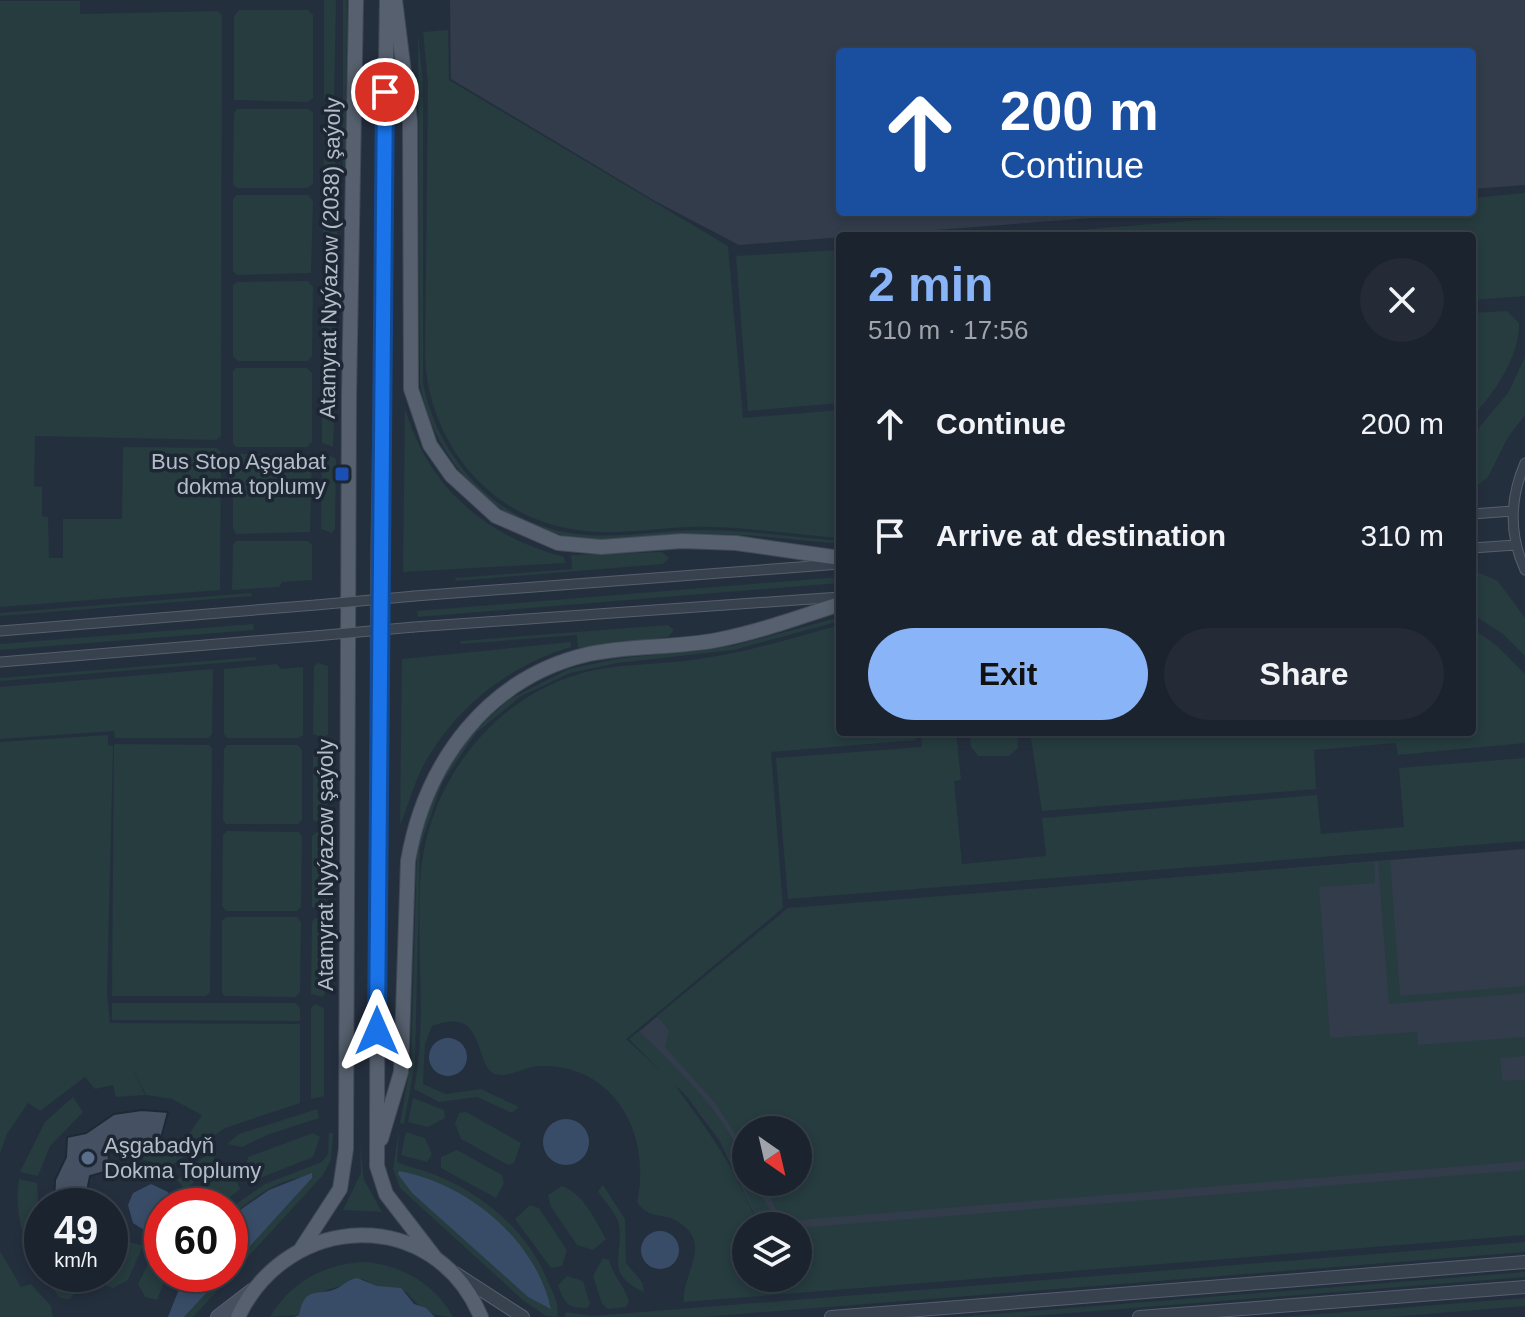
<!DOCTYPE html>
<html lang="en">
<head>
<meta charset="utf-8">
<style>
	body { margin:0; font-family:Arial,sans-serif; background:#242b36; color:#f1f3f6; height:100vh; display:flex; flex-direction:column; font-size:30px; white-space:nowrap }
	* { box-sizing:border-box; margin:0 }
	p { font-size:26px; color:#a0a4aa }
	.icon { flex:none; width:44px; height:44px; fill:none; stroke:currentColor; stroke-width:2; stroke-linecap:round; stroke-linejoin:round }
	.map { position:relative; flex:1; overflow:hidden }
	.side { position:absolute; left:836px; top:232px; width:640px; height:504px; display:flex; flex-direction:column; background:#1b232e; border-radius:8px; box-shadow:0 4px 12px #0003,0 0 0 2px #39404a }
	.side>* { flex:none }
	.hud { position:absolute; left:836px; top:48px; width:640px; height:168px; border-radius:8px; box-shadow:0 4px 12px #0003,0 0 0 2px #39404a; background:#1a4fa0; color:#fff; overflow:hidden }
	.needle { width:52px; rotate:146deg }
	.buttons { position:absolute; left:732px; top:1116px; display:grid; gap:16px }
	.buttons a { display:grid; place-items:center; width:80px; height:80px; border-radius:50%; background:#1b232e; box-shadow:0 4px 12px #0003,0 0 0 2px #39404a; font-size:40px }
	.speed { position:absolute; left:24px; top:1188px; display:flex; gap:16px; font-size:40px; font-weight:700; text-align:center }
	.speed>* { display:grid; place-content:center; width:104px; height:104px; border-radius:50%; background:#1b232e; box-shadow:0 4px 12px #0003,0 0 0 2px #39404a; line-height:1 }
	.speed small { font-size:20px; font-weight:400 }
	.speed .limit { border:12px solid #d22; background:#fff; color:#111 }
	.pin { position:absolute; display:grid; place-items:center; width:68px; height:68px; color:#fff; margin:-34px; border:4px solid #fff; border-radius:50%; box-shadow:0 2px 8px #0007 }
	.me { position:absolute; width:88px; margin:-44px; rotate:0deg; stroke-linejoin:round; filter:drop-shadow(0 0 6px #0008) }
	.turn { display:flex; align-items:center; gap:28px; height:168px; padding:0 32px; font-size:36px }
	.turn .icon { width:104px; height:104px; stroke-width:2.5 }
	.turn b { display:block; font-size:56px; line-height:68px }
	.round { display:grid; place-items:center; flex:none; width:84px; height:84px; border-radius:42px; background:#242b36 }
	.overview { display:flex; align-items:center; justify-content:space-between; height:136px; padding:0 32px }
	h1 { font-size:48px; font-weight:800; line-height:60px; color:#8ab4f8 }
	.primary-button { display:flex; gap:16px; margin-top:auto; padding:16px 32px }
	.primary-button a { flex:1; height:92px; border-radius:48px; background:#8ab4f8; color:#111; font-size:32px; font-weight:800; line-height:92px; text-align:center }
	.primary-button a+a { background:#242b36; color:#f1f3f6 }
	ul { padding:0; list-style:none }
	li { display:flex; align-items:center; gap:24px; height:112px; padding:0 32px }
	li div { flex:1 }
	li b { display:block; font-size:30px }
	li em { font-style:normal }
	.map>svg:first-child { display:block }
	.airport { fill:#323c4b; fill-rule:evenodd }
	.green { fill:#263c3f; fill-rule:evenodd }
	.water { fill:#394c67 }
	.building { fill:#455162; stroke:#1f2835; stroke-width:2 }
	.lines { fill:none; stroke-linecap:round; stroke-linejoin:round }
	.minor-casing { stroke:#565f6c; stroke-width:11 }
	.tertiary-casing { stroke:#565f6c; stroke-width:14 }
	.secondary-casing { stroke:#565f6c; stroke-width:16 }
	.primary-casing { stroke:#414a57; stroke-width:16 }
	.minor { stroke:#38414e; stroke-width:9 }
	.tertiary { stroke:#38414e; stroke-width:12 }
	.secondary { stroke:#465061; stroke-width:14 }
	.primary { stroke:#56606e; stroke-width:14 }
	.minor-bridge-casing { stroke:#565f6c; stroke-width:11; stroke-linecap:butt }
	.minor-bridge { stroke:#38414e; stroke-width:9 }
	.route-casing { stroke:#114b97; stroke-width:20 }
	.route { stroke:#1a73e8; stroke-width:14 }
	.transit-dot { fill:#1a4fb4; stroke:#1d2633; stroke-width:3 }
	.service-dot { fill:#5c6f8a; stroke:#1d2633; stroke-width:3 }
	.labels { text-anchor:middle; dominant-baseline:central; stroke-width:7; stroke-linejoin:round; paint-order:stroke }
	.street-label { font-size:22px; fill:#b4bcc9; stroke:#1d2633 }
	.poi-label { font-size:22px; fill:#b4bcc9; stroke:#1d2633; text-anchor:end }
</style>
</head>
<body>
<div class="map">
<svg width="1525" height="1317" viewBox="0 0 1525 1317">
	<rect width="100%" height="100%" fill="#242f3e"/>
	<path class="airport" d="M 450,0 L 1525,0 L 1525,185 L 1472,189 L 1472,52 L 840,52 L 840,212 L 1171,212 L 739,245 L 655,201 L 451,79 Z
		M 1525,849 L 1525,1181 L 798,1240 L 798,1226 L 760,1226 L 720,1141 L 686,1095 L 630,1039 L 787,909 ZM 746,1130 L 798,1130 L 798,1182 L 746,1182 Z"/>
	<path class="green" d="M 324,0 L 336,0 L 334,101 L 324,98 Z
		M 343,0 L 347,0 L 346,168 L 343,168 Z
		M 0,1 L 80,1 L 80,14 L 218,11 L 222,16 L 221,436 L 216,440 L 35,436 L 34,486 L 42,487 L 42,516 L 48,517 L 49,558 L 63,558 L 63,519 L 122,519 L 123,447 L 216,448 L 221,452 L 220,590 L 0,607 Z
		M 239,10 L 308,10 L 313,15 L 313,98 L 307,102 L 234,100 L 234,16 Z
		M 448,30 L 449,80 L 728,246 L 743,418 L 840,410 L 840,538 C 797,535 755,528 712,527 C 667,525 621,537 577,530 C 490,518 429,444 425,357 L 428,83 L 423,32 Z
		M 418,35 L 423,83 L 423,383 C 438,460 499,526 578,534 C 619,539 660,530 700,530 C 747,530 794,537 840,541 L 840,544 C 796,540 751,534 707,534 C 668,533 629,541 591,539 C 505,534 435,468 420,384 Z
		M 237,109 L 309,109 L 313,113 L 313,184 L 307,188 L 237,188 L 233,184 L 234,113 Z
		M 326,109 L 335,113 L 336,184 L 332,188 L 323,184 Z
		M 1525,193 L 1525,296 L 1472,300 L 1472,236 L 1006,236 L 1297,212 L 1472,212 L 1472,198 Z
		M 237,195 L 308,195 L 313,201 L 311,273 L 237,275 L 233,271 L 233,199 Z
		M 326,196 L 337,200 L 337,270 L 333,274 L 323,270 L 323,200 Z
		M 840,250 L 840,403 L 748,411 L 736,256 Z
		M 308,281 L 313,287 L 312,356 L 308,361 L 238,361 L 233,357 L 233,285 L 237,282 Z
		M 326,281 L 337,286 L 336,356 L 333,360 L 322,356 L 322,286 Z
		M 1507,311 L 1519,323 C 1520,356 1494,394 1472,417 L 1472,313 Z
		M 1525,357 L 1525,415 L 1508,437 L 1488,477 L 1472,490 L 1472,436 L 1508,393 Z
		M 236,368 L 307,368 L 312,373 L 312,442 L 307,447 L 236,447 L 233,443 L 233,371 Z
		M 326,368 L 336,371 L 333,447 L 322,443 L 322,371 Z
		M 405,408 C 427,486 486,537 564,557 L 565,563 L 403,572 Z
		M 236,454 L 307,454 L 312,459 L 310,532 L 236,534 L 233,528 L 233,458 Z
		M 326,454 L 336,459 L 335,529 L 332,533 L 321,529 L 322,459 Z
		M 236,541 L 308,541 L 312,545 L 312,580 L 282,582 L 279,587 L 232,590 L 233,545 Z
		M 662,552 L 669,558 L 663,564 L 456,581 L 455,578 L 572,569 L 571,555 Z
		M 1472,570 L 1498,581 L 1525,618 L 1525,656 L 1503,634 L 1472,614 Z
		M 840,577 L 840,583 L 418,617 L 417,611 Z
		M 251,593 L 252,596 L 0,616 L 0,613 Z
		M 840,617 L 840,621 L 733,650 L 617,663 L 570,673 L 521,696 L 476,733 L 442,783 L 420,847 L 415,1062 L 404,1124 L 400,1123 L 411,1061 L 417,847 L 438,781 L 467,738 L 508,700 L 569,669 L 616,659 L 733,646 Z
		M 253,624 L 254,630 L 0,650 L 0,644 Z
		M 668,625 L 674,630 L 668,637 L 578,648 L 577,635 L 461,644 L 460,641 Z
		M 840,625 L 840,732 L 915,732 L 916,740 L 771,752 L 783,908 L 626,1039 L 662,1072 L 629,1039 L 639,1031 C 674,1066 746,1131 746,1182 L 754,1182 L 776,1221 L 772,1226 L 760,1226 C 741,1176 714,1120 674,1084 C 707,1129 739,1172 758,1226 L 746,1226 L 746,1278 L 798,1278 L 798,1228 L 1525,1170 L 1525,1235 L 684,1302 C 681,1275 713,1245 680,1223 C 665,1212 648,1220 637,1202 C 652,1135 615,1064 540,1066 C 526,1066 505,1080 493,1073 C 474,1062 486,1005 432,1026 L 425,1044 L 423,1084 L 446,1094 L 481,1089 L 519,1107 L 512,1113 L 477,1097 L 439,1102 L 414,1089 C 428,1018 415,943 421,871 C 430,778 497,693 590,671 C 626,663 662,665 699,659 C 747,652 793,638 840,625 Z
		M 1472,628 L 1496,645 L 1525,674 L 1525,743 L 1398,755 L 1396,743 L 1314,750 L 1316,789 L 1042,811 L 1030,732 L 1472,732 Z
		M 571,642 L 571,647 C 507,666 454,709 422,768 C 413,786 408,807 400,825 L 402,659 Z
		M 256,657 L 256,660 L 0,681 L 0,678 Z
		M 318,663 L 328,666 L 328,734 L 324,738 L 313,734 L 314,666 Z
		M 277,664 L 281,669 L 303,667 L 303,735 L 298,738 L 227,738 L 224,734 L 224,669 Z
		M 213,669 L 212,734 L 208,738 L 115,738 L 114,731 L 0,739 L 0,687 Z
		M 921,732 L 956,732 L 961,780 L 954,781 L 962,864 L 1046,856 L 1042,818 L 1317,795 L 1321,834 L 1404,827 L 1399,768 L 1525,758 L 1525,841 L 788,899 L 776,758 L 922,747 Z
		M 970,732 L 1017,732 L 1018,748 L 1009,756 L 978,756 L 971,747 Z
		M 108,735 L 108,745 L 113,746 L 107,994 L 110,1023 L 300,1024 L 300,1103 L 225,1128 L 169,1167 L 134,1157 L 145,1153 L 173,1157 L 202,1115 L 172,1099 L 146,1095 L 130,1062 L 145,1095 L 116,1097 L 113,1085 L 95,1089 L 85,1077 L 40,1111 L 28,1103 L 7,1134 L 0,1153 L 0,742 Z
		M 114,744 L 209,745 L 212,748 L 210,992 L 206,996 L 112,996 Z
		M 227,745 L 298,745 L 302,750 L 302,820 L 298,824 L 226,824 L 223,820 L 224,749 Z
		M 318,746 L 327,750 L 327,820 L 323,824 L 313,820 L 313,750 Z
		M 227,831 L 298,832 L 302,836 L 301,907 L 297,911 L 226,911 L 222,906 L 223,835 Z
		M 317,832 L 327,836 L 326,907 L 323,910 L 312,907 L 312,836 Z
		M 1390,860 L 1400,996 L 1525,986 L 1525,993 L 1389,1004 L 1378,861 Z
		M 1374,862 L 1375,883 L 1319,887 L 1330,1038 L 1417,1032 L 1418,1045 L 1525,1037 L 1525,1056 L 1500,1058 L 1502,1081 L 1525,1080 L 1525,1161 L 797,1220 L 777,1210 L 762,1182 L 798,1182 L 798,1130 L 746,1130 L 746,1151 L 716,1104 L 665,1047 L 669,1030 L 657,1016 L 788,908 Z
		M 226,917 L 297,917 L 301,922 L 300,992 L 296,997 L 225,996 L 222,993 L 222,921 Z
		M 315,918 L 326,922 L 325,994 L 322,997 L 311,994 L 312,922 Z
		M 112,1003 L 296,1003 L 300,1008 L 300,1021 L 112,1020 Z
		M 315,1004 L 324,1008 L 324,1096 L 311,1099 L 311,1008 Z
		M 73,1097 L 83,1112 L 50,1146 L 38,1176 L 20,1172 L 45,1122 Z
		M 413,1098 L 444,1110 L 445,1118 L 428,1127 L 408,1122 Z
		M 317,1109 L 319,1118 L 267,1135 L 242,1147 L 227,1144 L 239,1134 Z
		M 466,1112 L 521,1143 L 514,1163 L 508,1165 L 461,1139 L 455,1123 L 459,1113 Z
		M 399,1131 L 397,1162 C 410,1168 425,1170 438,1176 C 486,1196 529,1233 548,1282 C 553,1293 560,1305 557,1317 L 546,1316 L 524,1301 L 400,1188 L 393,1169 ZM 399,1171 C 470,1187 528,1237 551,1307 L 528,1297 L 412,1193 Z
		M 406,1132 L 425,1138 L 432,1154 L 427,1162 L 401,1155 Z
		M 313,1133 L 320,1137 L 313,1157 L 250,1182 L 244,1172 L 248,1157 Z
		M 329,1133 L 333,1133 L 331,1159 L 323,1175 L 193,1317 L 184,1317 L 224,1274 L 230,1274 L 230,1268 L 312,1178 C 284,1173 250,1200 230,1217 L 230,1208 L 265,1184 L 322,1162 L 328,1154 Z
		M 360,1145 L 364,1180 L 382,1212 L 343,1210 L 361,1173 Z
		M 215,1147 L 214,1165 L 185,1190 L 177,1180 Z
		M 457,1150 L 502,1175 L 504,1183 L 496,1198 L 441,1168 L 441,1157 Z
		M 220,1175 L 235,1178 L 240,1189 L 219,1206 L 189,1206 L 189,1202 Z
		M 19,1179 L 37,1183 L 42,1274 L 67,1274 L 71,1279 L 76,1274 L 90,1274 L 70,1299 L 60,1298 C 32,1262 12,1227 19,1179 Z
		M 603,1185 L 625,1219 L 626,1263 L 642,1282 L 644,1292 C 603,1274 624,1254 619,1225 C 617,1214 604,1201 598,1191 Z
		M 562,1186 C 584,1194 595,1220 606,1239 L 593,1250 L 577,1245 L 551,1207 L 548,1195 Z
		M 530,1205 L 539,1208 L 567,1250 L 562,1266 L 551,1268 L 515,1219 Z
		M 130,1242 L 143,1246 L 128,1280 L 113,1288 L 101,1284 L 101,1279 L 110,1274 L 110,1267 Z
		M 1525,1242 L 1525,1252 L 702,1317 L 565,1317 L 566,1312 L 592,1316 Z
		M 162,1244 L 162,1274 L 167,1274 L 157,1300 L 145,1297 L 138,1284 L 158,1245 Z
		M 0,1251 L 21,1287 L 31,1284 L 51,1306 L 53,1317 L 0,1317 Z
		M 603,1258 L 609,1260 C 613,1276 625,1286 629,1302 L 626,1307 L 608,1309 L 602,1304 L 593,1276 Z
		M 367,1262 C 404,1267 435,1284 453,1317 C 431,1317 420,1308 406,1292 L 377,1287 L 363,1279 L 327,1290 L 301,1307 L 299,1315 L 270,1317 C 291,1281 326,1263 367,1262 Z
		M 1525,1272 L 1525,1277 L 1019,1317 L 955,1317 Z
		M 567,1276 L 583,1281 L 590,1304 L 587,1308 C 567,1308 564,1303 558,1285 Z
		M 1525,1298 L 1525,1306 L 1390,1317 L 1281,1317 Z"/>
	<path class="water" d="M429 1057a19 19 0 1 1 38 0a19 19 0 1 1-38 0Z
		M543 1142a23 23 0 1 1 46 0a23 23 0 1 1-46 0Z
		M 399,1171 C 467,1183 536,1240 551,1309 L 528,1297 L 412,1193 L 398,1174 Z
		M 312,1173 L 312,1178 L 230,1268 L 230,1217 L 269,1190 Z
		M 151,1184 L 168,1192 L 174,1206 L 162,1206 L 162,1228 L 144,1230 L 133,1223 L 128,1205 L 133,1193 Z
		M641 1250a19 19 0 1 1 38 0a19 19 0 1 1-38 0Z
		M 185,1274 L 224,1274 L 184,1317 L 168,1317 Z
		M 357,1278 L 377,1286 L 401,1288 L 414,1304 L 426,1308 L 435,1317 L 294,1317 L 299,1315 C 305,1286 315,1296 333,1290 C 342,1287 346,1280 357,1278 Z"/>
	<path class="building" d="M 142,1110 L 168,1112 L 160,1142 L 134,1142 L 117,1148 L 109,1153 L 108,1171 L 90,1176 L 84,1206 L 54,1206 L 55,1180 L 66,1157 L 67,1137 L 86,1133 L 114,1114 Z"/>
	<g class="lines">
		<g class="minor-casing">
			<path id="minor" d="M 1525,463 C 1510,498 1509,535 1525,570
				M 1472,514 L 1513,511
				M 1472,548 L 1516,545
				M 415,596 L 840,564
				M 414,627 L 840,597
				M 0,631 L 316,605
				M 0,662 L 315,636"/>
		</g>
		<g class="tertiary-casing">
			<path id="tertiary" d="M 455,1273 L 523,1317
				M 831,1317 L 1525,1262
				M 1139,1317 L 1525,1287"/>
		</g>
		<g class="secondary-casing">
			<path id="secondary" d="M 218,1317 L 253,1290"/>
		</g>
		<g class="primary-casing">
			<path id="primary" d="M 387,0 L 378,573 L 377,1166 L 386,1194 L 436,1259
				M 395,0 L 410,121 L 411,389 L 430,445 L 451,475 L 496,516 L 558,543 L 601,547 L 682,541 L 736,543 L 840,558
				M 381,1139 L 401,1072 L 408,861 C 425,762 488,677 589,654 C 631,645 675,648 717,640 C 759,632 799,617 840,604
				M 301,1249 L 340,1189 L 346,1149 L 349,397 L 356,0
				M 238,1317 C 288,1211 434,1205 481,1317"/>
		</g>
		<use href="#minor" class="minor"/>
		<use href="#tertiary" class="tertiary"/>
		<use href="#secondary" class="secondary"/>
		<use href="#primary" class="primary"/>
		<g class="minor-bridge-casing">
			<path id="minor-bridge" d="M 316,605 L 415,596
				M 315,636 L 414,627"/>
		</g>
		<use href="#minor-bridge" class="minor-bridge"/>
	</g>
	<g class="lines">
		<g class="route-casing">
			<path id="route" d="M 377,1031 L 385,92"/>
		</g>
		<use href="#route" class="route"/>
	</g>
	<rect class="transit-dot" x="334" y="466" width="16" height="16" rx="4"/>
	<circle class="service-dot" cx="88" cy="1158" r="8"/>
	<g class="labels">
		<g class="street-label">
			<text transform="translate(330 258) rotate(-89)">Atamyrat Nyýazow (2038) şaýoly</text>
			<text transform="translate(325 865) rotate(-90)">Atamyrat Nyýazow şaýoly</text>
		</g>
		<g class="poi-label">
			<text x="326" y="461">Bus Stop Aşgabat<tspan x="326" dy="25">dokma toplumy</tspan></text>
			<text x="104" y="1145" text-anchor="start">Aşgabadyň<tspan x="104" dy="25">Dokma Toplumy</tspan></text>
		</g>
	</g>
</svg>
<div class="buttons">
<a><svg class="needle" viewBox="-14 -14 28 28"><path d="M0-13l5 13h-10z" fill="#e53935"/><path d="M0 13l5-13h-10z" fill="#a0a4aa"/></svg></a>
<a><svg class="icon" aria-label="layers" viewBox="0 0 24 24"><path d="M12 4l9 5-9 5-9-5zM3 14l9 5 9-5"/></svg></a>
</div>
<div class="speed"><div>49<small>km/h</small></div><div class="limit">60</div></div>
<div class="pin" style="left:385px;top:92px;background:#d93025"><svg class="icon" aria-label="arrive" viewBox="0 0 24 24"><path d="M6 21V4h12l-3 4 3 4H6"/></svg></div>
<svg class="me" style="left:377px;top:1031px" viewBox="-20 -20 40 40"><path d="M0-17L14 15 0 8-14 15z" fill="#1a73e8" stroke="#fff" stroke-width="4"/></svg>
<div class="hud">
<div class="turn"><svg class="icon" aria-label="ahead" viewBox="0 0 24 24"><path d="M12 20V5M6 11l6-6 6 6"/></svg><div><b>200 m</b>Continue</div></div>
</div>
<section class="side">
<div class="overview"><div><h1>2 min</h1><p>510 m · 17:56</p></div><a class="round"><svg class="icon" aria-label="close" viewBox="0 0 24 24"><path d="M6 6l12 12M18 6L6 18"/></svg></a></div>
<ul>
<li><svg class="icon" aria-label="ahead" viewBox="0 0 24 24"><path d="M12 20V5M6 11l6-6 6 6"/></svg><div><b>Continue</b></div><em>200 m</em></li>
<li><svg class="icon" aria-label="arrive" viewBox="0 0 24 24"><path d="M6 21V4h12l-3 4 3 4H6"/></svg><div><b>Arrive at destination</b></div><em>310 m</em></li>
</ul>
<div class="primary-button"><a>Exit</a><a>Share</a></div>
</section>
</div>
</body>
</html>
